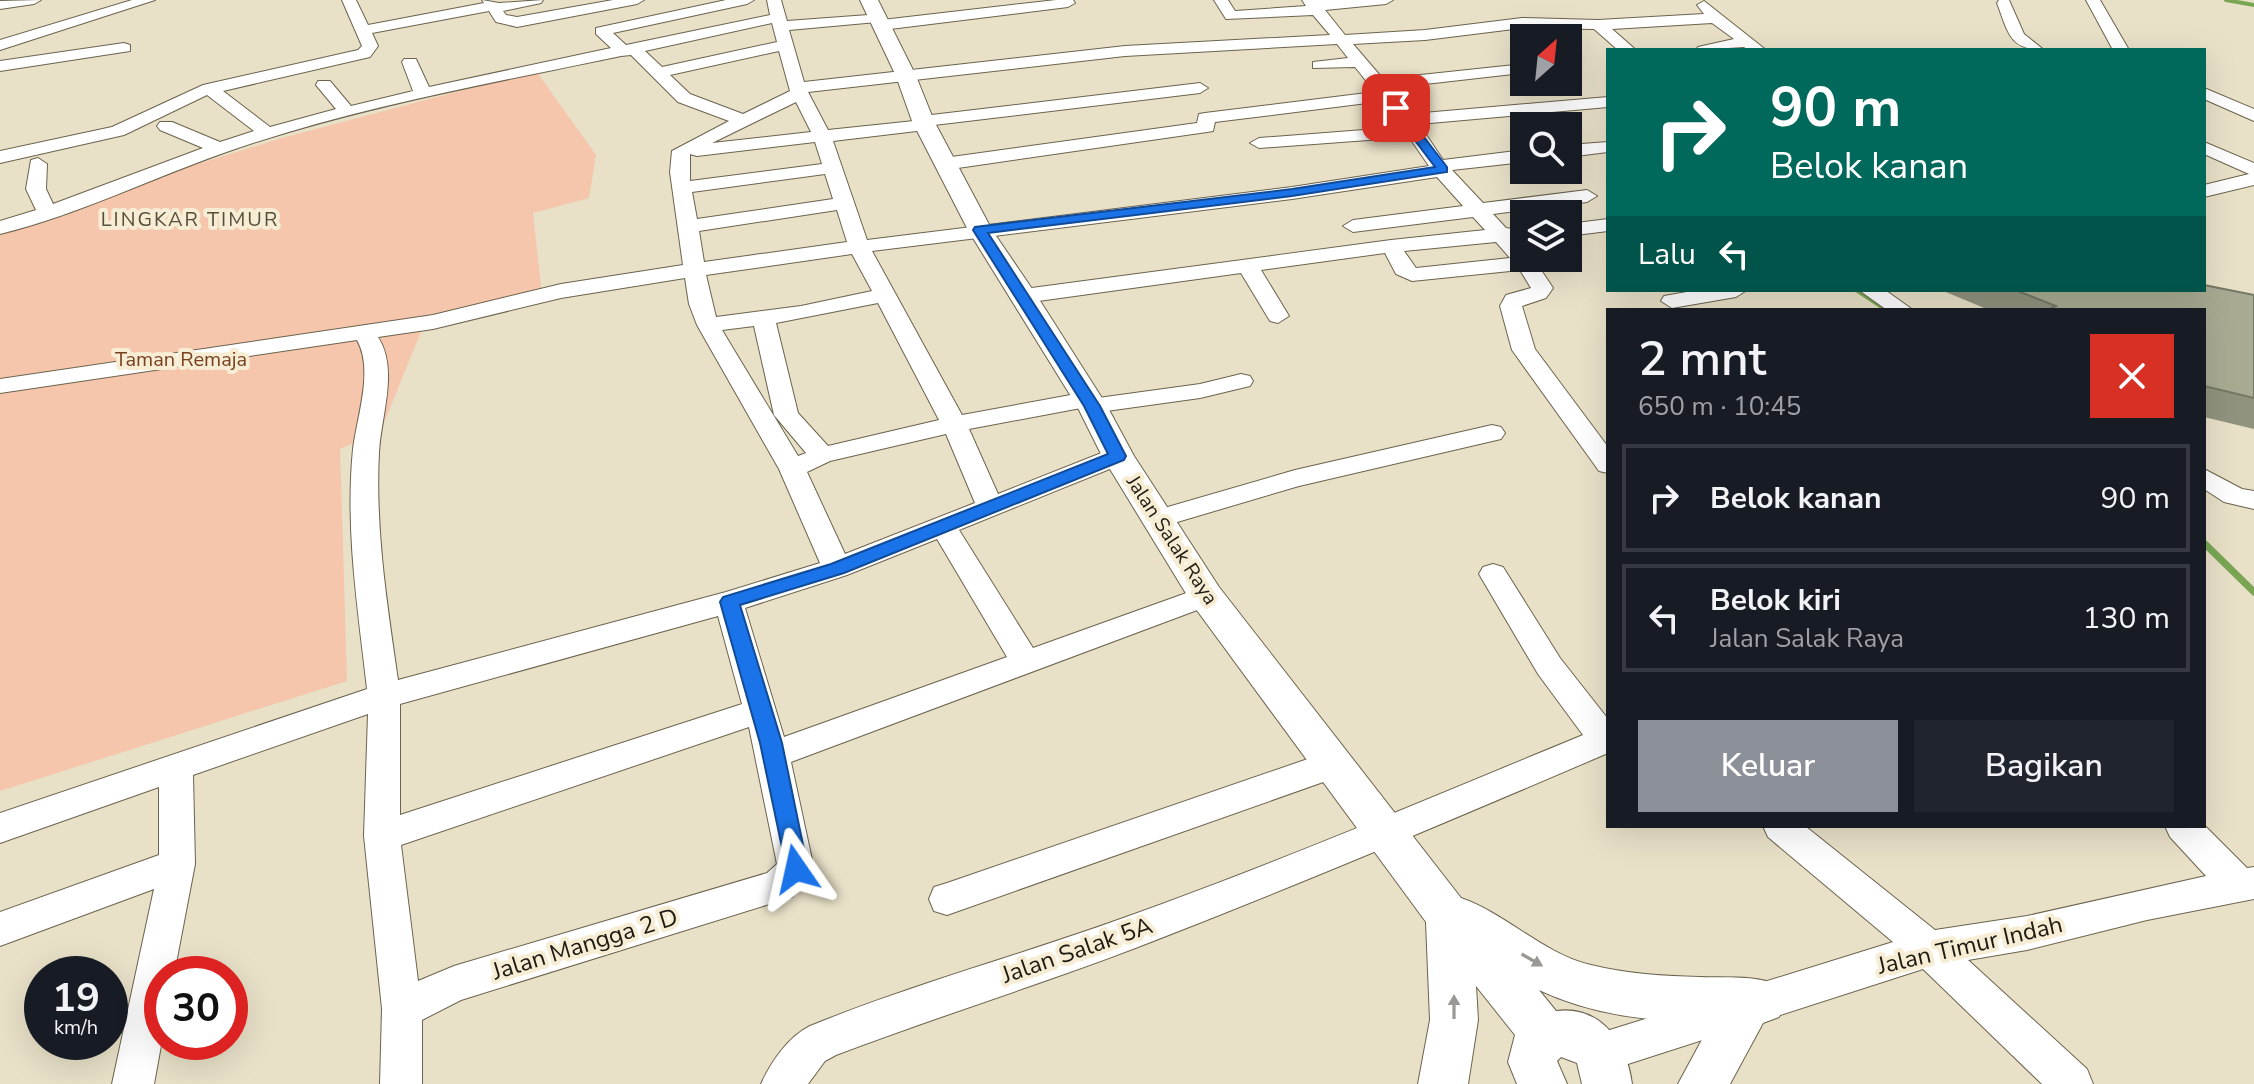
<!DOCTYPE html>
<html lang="id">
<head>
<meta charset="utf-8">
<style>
	body { margin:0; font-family:"Nunito Sans",sans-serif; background:#20242c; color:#f1f3f6; height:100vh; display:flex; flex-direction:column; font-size:30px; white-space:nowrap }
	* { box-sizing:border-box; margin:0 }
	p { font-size:26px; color:#9ea1a6 }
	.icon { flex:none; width:44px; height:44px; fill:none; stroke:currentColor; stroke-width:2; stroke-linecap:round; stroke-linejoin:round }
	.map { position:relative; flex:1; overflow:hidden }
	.side { position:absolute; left:1606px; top:308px; width:600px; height:520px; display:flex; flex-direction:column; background:#171b24; border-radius:0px; box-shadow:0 8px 32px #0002 }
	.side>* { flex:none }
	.guide { position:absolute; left:1606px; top:48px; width:600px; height:244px; border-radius:0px; box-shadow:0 8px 32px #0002; background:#00695c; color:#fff; overflow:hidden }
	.needle { width:52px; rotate:27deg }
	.controls { position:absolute; left:1510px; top:24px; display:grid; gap:16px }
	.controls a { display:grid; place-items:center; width:72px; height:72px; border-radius:0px; background:#171b24; box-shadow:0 8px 32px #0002; font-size:40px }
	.speed { position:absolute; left:24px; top:956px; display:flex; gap:16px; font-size:40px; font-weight:700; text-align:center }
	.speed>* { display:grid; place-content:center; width:104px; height:104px; border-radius:50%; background:#171b24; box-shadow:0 8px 32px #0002; line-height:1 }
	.speed small { font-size:20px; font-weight:400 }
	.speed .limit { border:12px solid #d22; background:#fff; color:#111 }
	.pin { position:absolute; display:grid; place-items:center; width:68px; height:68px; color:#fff; margin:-34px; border-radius:16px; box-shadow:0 4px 12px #0006 }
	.me { position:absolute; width:88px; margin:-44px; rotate:349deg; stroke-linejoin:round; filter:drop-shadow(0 0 6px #0008) }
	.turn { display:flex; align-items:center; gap:28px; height:168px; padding:0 32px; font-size:36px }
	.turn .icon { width:104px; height:104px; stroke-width:2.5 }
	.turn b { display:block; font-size:56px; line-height:68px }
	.then { display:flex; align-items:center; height:76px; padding:0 32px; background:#0003; gap:16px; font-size:30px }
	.round { display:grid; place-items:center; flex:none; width:84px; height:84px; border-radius:0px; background:#20242c }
	.headline { display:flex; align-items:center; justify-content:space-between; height:136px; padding:0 32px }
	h1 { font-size:48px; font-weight:600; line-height:60px }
	.primary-button { display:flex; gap:16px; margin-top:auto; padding:16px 32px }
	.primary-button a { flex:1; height:92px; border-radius:0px; background:#8c9099; color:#fff; font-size:32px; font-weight:600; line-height:92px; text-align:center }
	.primary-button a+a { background:#20242c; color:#f1f3f6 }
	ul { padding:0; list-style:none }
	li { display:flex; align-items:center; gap:24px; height:108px; margin:0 16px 12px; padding:0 16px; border:4px solid #363941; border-radius:0px }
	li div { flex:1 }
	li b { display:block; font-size:30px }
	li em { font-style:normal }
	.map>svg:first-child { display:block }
	.green { fill:#f5c5ac }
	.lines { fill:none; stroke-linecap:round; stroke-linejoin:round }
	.stream-far2 { stroke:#7aa654; stroke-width:4 }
	.stream-far1 { stroke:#7aa654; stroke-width:5 }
	.stream { stroke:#7aa654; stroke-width:7 }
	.minor-casing { stroke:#6b634d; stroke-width:2 }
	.major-casing { stroke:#6b634d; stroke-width:2 }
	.minor { fill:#fff; fill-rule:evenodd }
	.major { fill:#fff; fill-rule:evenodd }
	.wall { fill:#90937e }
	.building { fill:#a8ab92; stroke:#767866; stroke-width:2 }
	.oneway { fill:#9a9894 }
	.route { fill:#1a73e8; stroke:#114b97; stroke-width:2 }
	.labels { text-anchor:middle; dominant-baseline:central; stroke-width:8; stroke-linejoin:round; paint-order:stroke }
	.far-quarter-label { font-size:20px; letter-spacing:2px; fill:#574f3a; stroke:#f6edd4 }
	.park-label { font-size:20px; fill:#79401f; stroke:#f6edd4 }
	.street-label { font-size:20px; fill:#1e1b12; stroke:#f6edd4 }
	.near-street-label { font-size:24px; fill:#1e1b12; stroke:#f6edd4 }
</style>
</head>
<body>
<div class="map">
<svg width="2254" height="1084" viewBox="0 0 2254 1084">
	<rect width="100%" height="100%" fill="#e8e0c7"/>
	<path class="green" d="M 536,71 L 596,155 L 589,198 L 533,213 L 542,295 L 425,322 L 381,430 L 340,449 L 347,681 L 0,791 L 0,225 L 282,138 Z"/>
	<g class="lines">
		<path class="stream-far2" d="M 2226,0 L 2254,5"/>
		<path class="stream-far1" d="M 1857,290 L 1887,310"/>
		<path class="stream" d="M 2204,543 L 2254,592"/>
		<g class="minor-casing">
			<path id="minor" d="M 41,0 L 34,4 L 0,9 L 0,1 Z
				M 132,0 L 155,0 L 0,50 L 0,40 Z
				M 342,0 L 356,0 L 368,25 L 484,3 L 482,0 L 499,3 L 543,0 L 541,3 L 503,11 L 506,15 L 517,17 L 613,0 L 644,0 L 637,4 L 517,27 L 496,22 L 489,11 L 372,33 L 378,46 L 370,57 L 223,91 L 270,127 L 336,109 L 316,85 L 318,81 L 330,81 L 351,106 L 413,91 L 402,62 L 404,59 L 416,59 L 429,87 L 611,48 L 596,34 L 596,28 L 726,0 L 754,0 L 747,4 L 613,33 L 626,45 L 770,15 L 767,0 L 781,0 L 787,21 L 882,14 L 885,17 L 877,22 L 789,30 L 804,82 L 1125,46 L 1330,35 L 1313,15 L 1226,19 L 1214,0 L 1228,0 L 1235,11 L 1306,6 L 1302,0 L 1393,0 L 1386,4 L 1325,10 L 1345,35 L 1425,30 L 1522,18 L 1598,20 L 1704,14 L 1697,5 L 1704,1 L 1766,50 L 1748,50 L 1744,47 L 1696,50 L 1698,47 L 1734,39 L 1712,23 L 1612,29 L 1636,50 L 1618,50 L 1594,29 L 1522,28 L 1425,40 L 1353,44 L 1383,79 L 1524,64 L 1522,73 L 1390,88 L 1412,114 L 1608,97 L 1608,107 L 1419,124 L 1443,160 L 1524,150 L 1524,162 L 1452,170 L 1483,203 L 1587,190 L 1597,196 L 1587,202 L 1493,214 L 1506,228 L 1519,230 L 1522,234 L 1516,239 L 1524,248 L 1524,258 L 1533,258 L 1553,288 L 1546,298 L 1522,306 L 1535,349 L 1608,447 L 1608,473 L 1599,471 L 1512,350 L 1500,306 L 1506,295 L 1531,288 L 1520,270 L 1412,281 L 1396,274 L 1385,253 L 1261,270 L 1289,316 L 1278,323 L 1270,321 L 1241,273 L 1024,303 L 1013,296 L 1024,289 L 1391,240 L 1485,230 L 1473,217 L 1353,232 L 1343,226 L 1353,220 L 1463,206 L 1437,177 L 1292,199 L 872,251 L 962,415 L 1087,392 L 1098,398 L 1200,384 L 1241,374 L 1250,376 L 1253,381 L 1250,386 L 1200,398 L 1092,413 L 1081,408 L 969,429 L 998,494 L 1109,450 L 1127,450 L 1131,456 L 1127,462 L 959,530 L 1033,648 L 1206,586 L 1216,589 L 1221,596 L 1216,603 L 791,762 L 814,869 L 809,880 L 792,897 L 461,1000 L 422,1020 L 422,1084 L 380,1084 L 382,1009 L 364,836 L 368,714 L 193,775 L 195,864 L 174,974 L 162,974 L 162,1040 L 154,1084 L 112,1084 L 154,889 L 0,946 L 0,912 L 159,855 L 159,787 L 0,843 L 0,813 L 367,689 C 358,609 345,530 353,449 C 357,416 374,370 357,340 L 0,393 L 0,379 L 433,315 L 561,284 L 683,265 L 670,172 L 672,151 L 729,121 L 678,102 L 631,55 L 621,56 C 497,82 370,105 250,144 C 166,171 85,213 0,234 L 0,221 L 36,210 L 26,189 L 31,160 L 38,158 L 47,164 L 46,189 L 53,204 L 203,148 L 160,130 L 157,126 L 160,122 L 172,122 L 220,142 L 254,131 L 207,95 L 124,135 L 0,163 L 0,151 L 112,127 L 203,85 L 358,50 L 362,46 ZM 772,23 L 777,42 L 662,67 L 645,51 ZM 1337,44 L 1348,58 L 1313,62 L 1313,68 L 1355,67 L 1375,92 L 1205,113 L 1199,114 L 1197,123 L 944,158 L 935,164 L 944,170 L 1207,132 L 1213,131 L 1215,122 L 1383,101 L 1403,127 L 1259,138 L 1250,143 L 1259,148 L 1409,137 L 1429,166 L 1292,187 L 867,240 L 833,141 L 925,130 L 934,125 L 1200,93 L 1208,88 L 1200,83 L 923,116 L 914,121 L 828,130 L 808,92 L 1125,56 ZM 779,51 L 790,91 L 743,114 L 690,94 L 670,75 ZM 796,102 L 811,132 L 712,143 ZM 815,142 L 822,164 L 690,181 L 690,154 L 697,156 ZM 825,174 L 833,199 L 697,219 L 692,192 ZM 837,210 L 847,242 L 704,262 L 699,231 ZM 1496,242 L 1510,258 L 1416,268 L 1404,251 ZM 852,254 L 872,291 L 801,306 L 716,317 L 706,275 ZM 685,278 L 689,304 L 697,325 L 779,469 L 820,563 L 726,592 L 398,680 C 387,604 375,529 379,452 C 381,416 399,369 378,337 L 433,329 L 561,298 ZM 878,303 L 939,420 L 828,446 L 798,413 L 776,323 ZM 754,326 L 774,415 L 806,453 L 798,456 L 722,330 ZM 946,434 L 975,503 L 845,554 L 807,472 L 830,461 ZM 937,539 L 1007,657 L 784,737 L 745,608 L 847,575 ZM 718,616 L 742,704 L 400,815 L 400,704 ZM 749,727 L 777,864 L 767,873 L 454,966 L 418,981 L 401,845 Z
				M 1056,0 L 1073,0 L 1075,3 L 1068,7 L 882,30 L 874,25 L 882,20 Z
				M 1999,0 L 2009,0 L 2024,34 L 2044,50 C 2009,50 2008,32 1997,3 Z
				M 2086,0 L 2100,0 L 2129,50 L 2113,50 Z
				M 124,43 L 130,45 L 130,51 L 0,71 L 0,61 Z
				M 2204,88 L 2254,109 L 2254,121 L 2204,99 Z
				M 1608,142 L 1608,152 L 1568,157 L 1568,145 Z
				M 2204,142 L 2254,163 L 2254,185 L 2204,197 L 2204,185 L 2249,174 L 2204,154 Z
				M 1608,219 L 1608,231 L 1568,236 L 1568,224 Z
				M 1698,290 L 1747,290 L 1736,297 L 1672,308 L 1661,301 L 1664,296 Z
				M 1859,290 L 1885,290 L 1913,310 L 1887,310 Z
				M 1492,425 L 1501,427 L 1505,433 L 1501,439 L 1299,486 L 1157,528 L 1147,525 L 1143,519 L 1147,513 L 1295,470 Z
				M 2204,469 L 2242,489 L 2254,491 L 2254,509 L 2224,502 L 2204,489 Z
				M 1493,564 L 1503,567 L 1560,658 L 1608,719 L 1608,753 C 1452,820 1296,886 1138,947 C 1039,985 936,1017 836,1055 L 825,1061 L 808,1084 L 761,1084 C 771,1062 788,1037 810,1026 C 913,984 1021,955 1126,917 C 1280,862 1432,797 1583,735 L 1538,674 L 1479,574 L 1483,567 Z
				M 1334,750 L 1346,754 L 1351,764 L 1346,774 L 947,915 L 934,911 L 929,899 L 934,887 L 947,883 Z
				M 2204,825 L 2247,868 L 2254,867 L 2254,899 L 2147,920 L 2027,950 L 1968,960 L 2087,1069 L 2093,1084 L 2042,1084 L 1923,969 L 1600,1073 L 1586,1067 L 1580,1053 L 1586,1039 L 1600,1033 L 1893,942 L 1768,837 L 1763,826 L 1805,826 L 1935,930 L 2027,916 L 2206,876 L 2170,837 L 2165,826 Z"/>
		</g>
		<g class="major-casing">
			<path id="major" d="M 860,0 L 878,0 L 916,76 L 934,121 L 992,230 L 1037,296 L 1107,406 L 1134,456 L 1219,587 L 1461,898 C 1507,914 1543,954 1591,965 C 1627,974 1664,976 1700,977 C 1727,978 1754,975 1779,985 L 1786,1001 L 1779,1017 L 1763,1023 L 1730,1084 L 1678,1084 L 1711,1023 C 1651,1021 1594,1016 1539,990 L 1556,1011 C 1602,1005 1627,1044 1632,1084 L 1582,1084 L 1577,1063 L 1561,1057 L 1557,1061 L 1567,1084 L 1517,1084 L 1508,1062 L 1515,1035 L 1476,986 L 1478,1020 L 1468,1084 L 1418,1084 L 1430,1020 L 1426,922 L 1193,605 L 1102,456 L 1077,406 L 968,230 L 912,121 L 896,76 Z"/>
		</g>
		<use href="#minor" class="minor"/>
		<use href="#major" class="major"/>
	</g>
	<path class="wall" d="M 1941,290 L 2204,290 L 2254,295 L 2254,429 L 2204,417 L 2204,310 L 1989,310 Z"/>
	<path class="building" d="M 2204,285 L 2254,295 L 2254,398 L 2204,386 L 2204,310 L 2047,310 L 2056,306 L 2015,290 L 2204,290 Z"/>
	<defs><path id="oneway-solid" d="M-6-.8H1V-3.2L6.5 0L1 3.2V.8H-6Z" transform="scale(2)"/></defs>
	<g class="oneway">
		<use href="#oneway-solid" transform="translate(1532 960) rotate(30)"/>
		<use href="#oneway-solid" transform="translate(1454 1007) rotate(-90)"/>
	</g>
	<path class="route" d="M 1392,106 L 1400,106 L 1447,167 L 1447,172 L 1292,196 L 988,233 L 1100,406 L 1126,456 L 1124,460 L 844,573 L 740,605 L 782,743 L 808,869 L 804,876 L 796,879 L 788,876 L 760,743 L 720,602 L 723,597 L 831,564 L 1108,454 L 1084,406 L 973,230 L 975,227 L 1292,189 L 1435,167 L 1392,110 Z"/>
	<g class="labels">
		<g class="far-quarter-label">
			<text x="190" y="219">LINGKAR TIMUR</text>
		</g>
		<g class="park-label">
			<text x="181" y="359">Taman Remaja</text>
		</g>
		<g class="street-label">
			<text transform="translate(1172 540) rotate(57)">Jalan Salak Raya</text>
		</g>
		<g class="near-street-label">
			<text transform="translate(585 944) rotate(-17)">Jalan Mangga 2 D</text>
			<text transform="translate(1970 945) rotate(-13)">Jalan Timur Indah</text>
			<text transform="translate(1077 950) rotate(-19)">Jalan Salak 5A</text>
		</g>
	</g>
</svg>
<div class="controls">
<a><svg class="needle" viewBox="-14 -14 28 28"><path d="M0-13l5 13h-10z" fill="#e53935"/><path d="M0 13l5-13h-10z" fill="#9ea1a6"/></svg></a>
<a><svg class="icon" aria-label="search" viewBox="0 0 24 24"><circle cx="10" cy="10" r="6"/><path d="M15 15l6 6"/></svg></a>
<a><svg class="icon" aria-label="layers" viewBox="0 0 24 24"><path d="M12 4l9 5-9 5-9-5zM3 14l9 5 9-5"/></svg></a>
</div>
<div class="speed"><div>19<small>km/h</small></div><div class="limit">30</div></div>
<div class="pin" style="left:1396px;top:108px;background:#d93025"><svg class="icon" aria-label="arrive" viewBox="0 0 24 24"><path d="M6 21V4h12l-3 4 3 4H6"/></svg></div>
<svg class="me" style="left:796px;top:869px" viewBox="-20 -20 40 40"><path d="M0-17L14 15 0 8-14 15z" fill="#1a73e8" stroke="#fff" stroke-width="4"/></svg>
<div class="guide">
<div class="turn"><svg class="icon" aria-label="right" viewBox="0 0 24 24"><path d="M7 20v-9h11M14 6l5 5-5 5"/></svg><div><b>90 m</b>Belok kanan</div></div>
<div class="then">Lalu<svg class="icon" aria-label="left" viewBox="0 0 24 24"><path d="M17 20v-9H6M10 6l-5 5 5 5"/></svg></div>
</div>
<section class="side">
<div class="headline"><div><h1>2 mnt</h1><p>650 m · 10:45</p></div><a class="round" style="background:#d93025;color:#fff"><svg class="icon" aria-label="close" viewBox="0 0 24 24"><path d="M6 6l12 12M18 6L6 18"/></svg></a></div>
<ul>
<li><svg class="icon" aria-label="right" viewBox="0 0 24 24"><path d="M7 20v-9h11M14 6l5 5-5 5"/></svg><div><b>Belok kanan</b></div><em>90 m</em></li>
<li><svg class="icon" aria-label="left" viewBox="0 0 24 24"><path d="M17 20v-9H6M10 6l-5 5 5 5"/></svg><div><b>Belok kiri</b><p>Jalan Salak Raya</p></div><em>130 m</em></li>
</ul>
<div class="primary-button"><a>Keluar</a><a>Bagikan</a></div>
</section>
</div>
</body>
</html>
